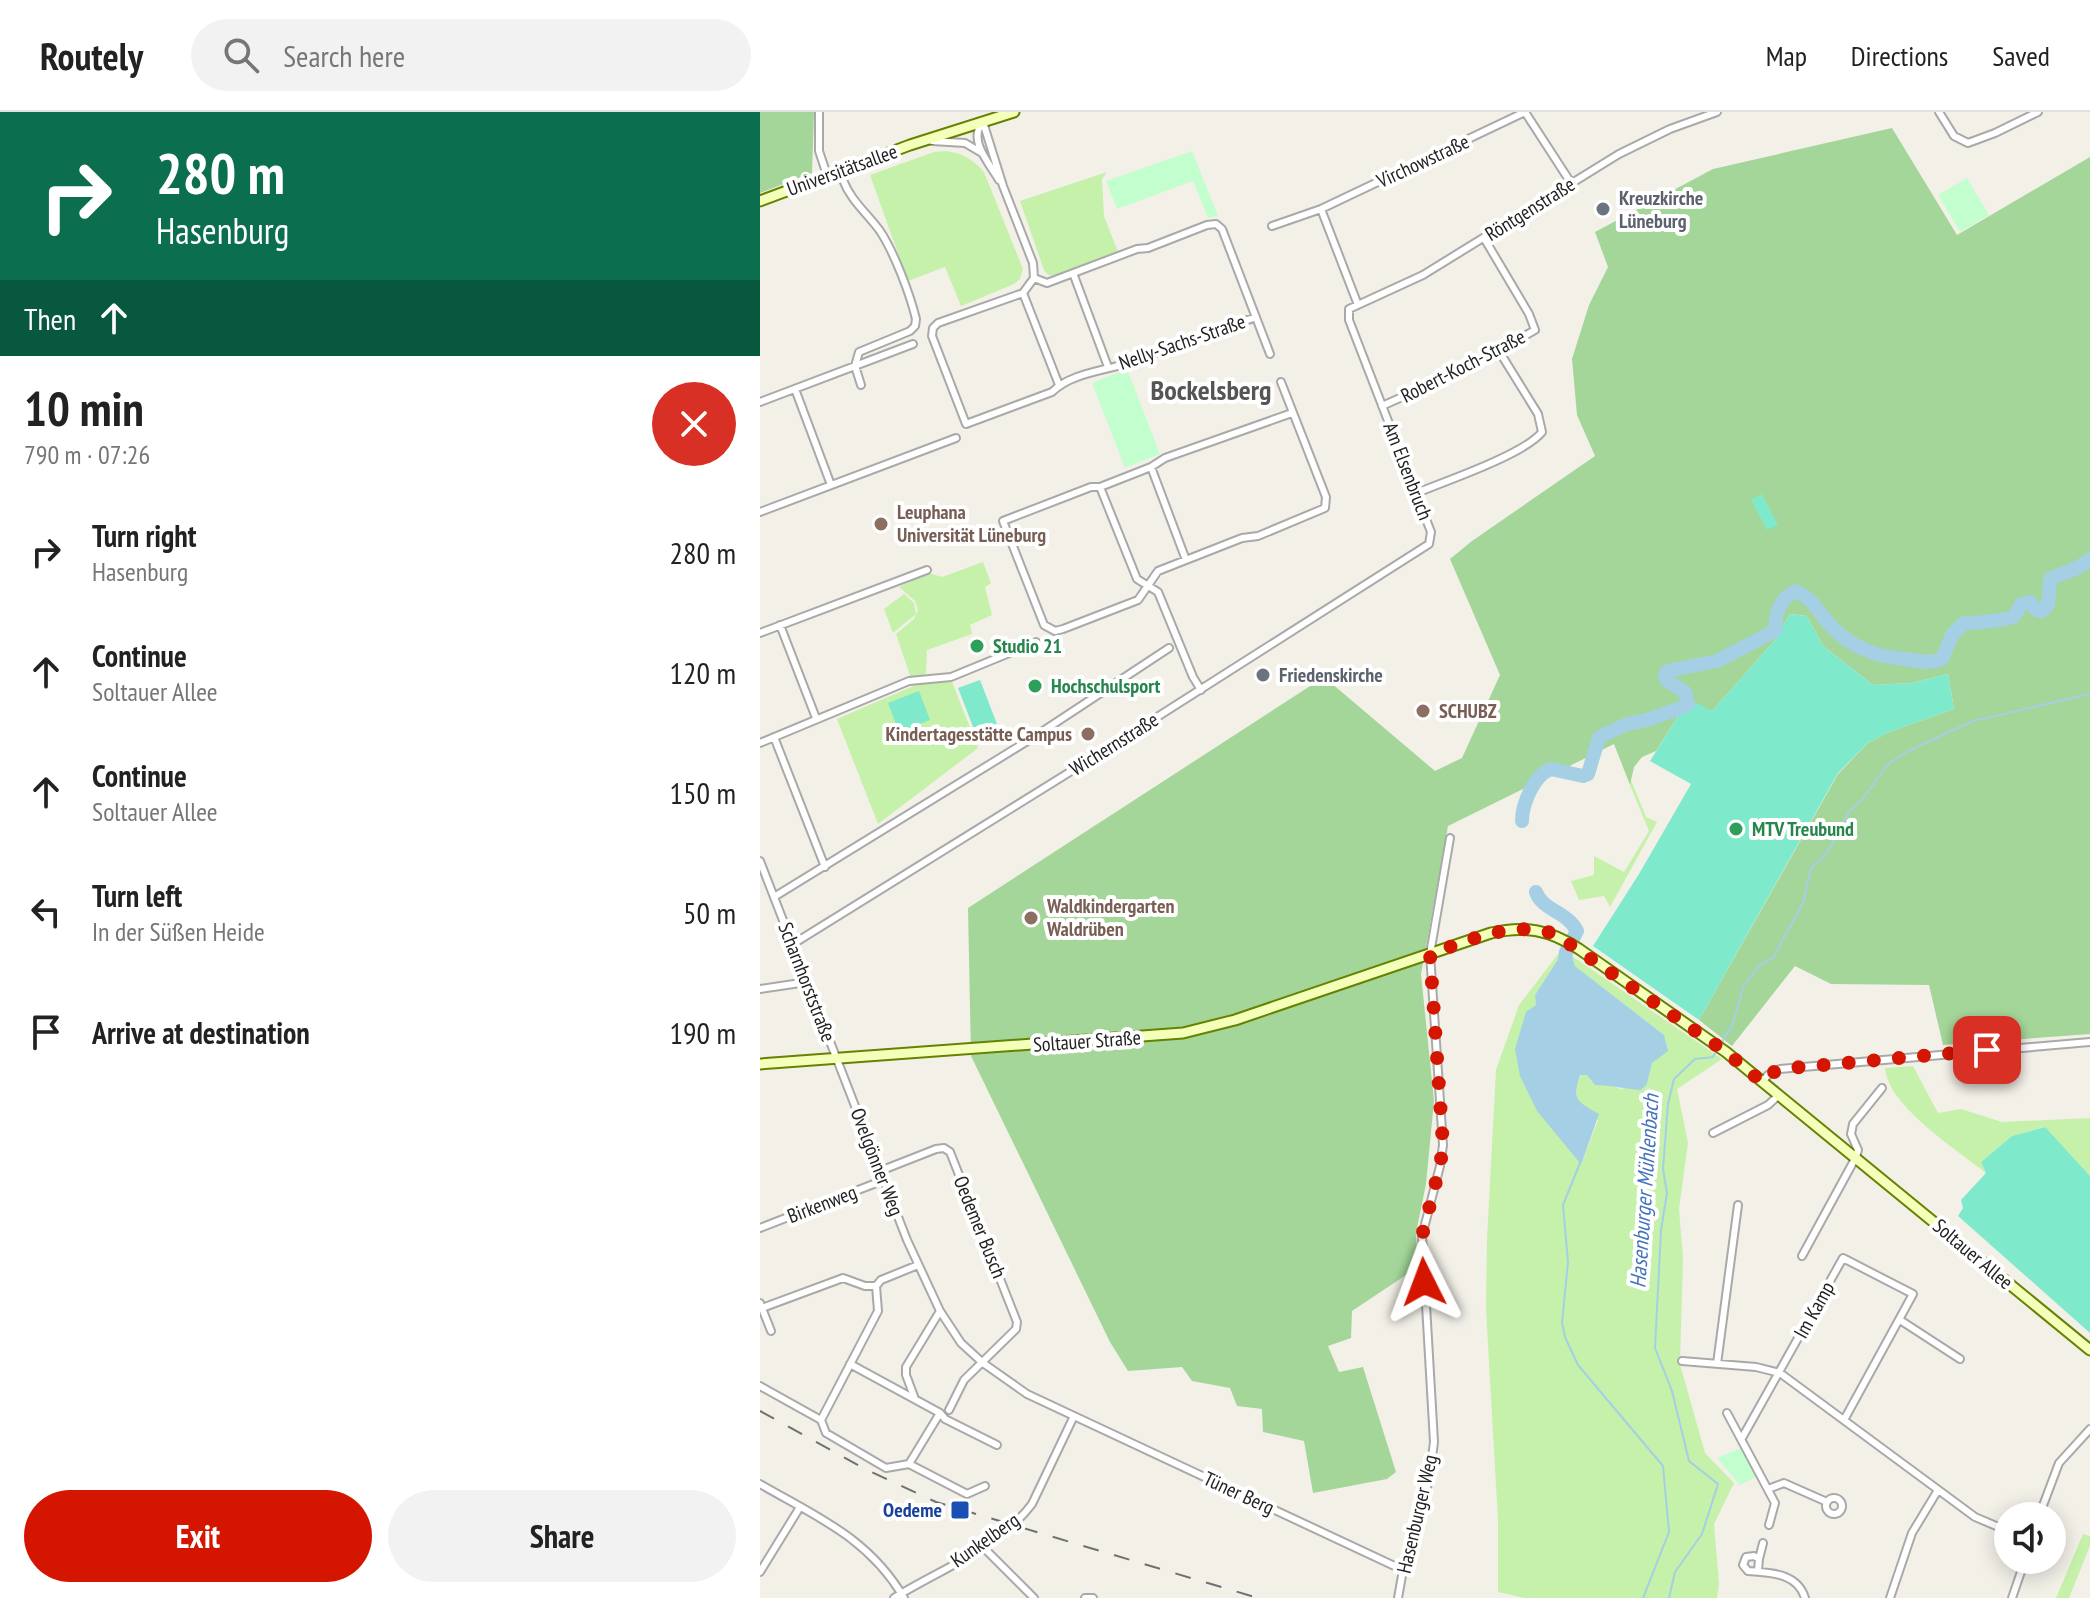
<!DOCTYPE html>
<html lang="en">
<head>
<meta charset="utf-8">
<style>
	body { margin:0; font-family:"PT Sans Narrow",sans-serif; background:#f2f2f2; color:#222; height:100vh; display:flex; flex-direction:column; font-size:30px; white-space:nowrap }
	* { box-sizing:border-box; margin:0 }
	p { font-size:26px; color:#767676 }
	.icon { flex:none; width:44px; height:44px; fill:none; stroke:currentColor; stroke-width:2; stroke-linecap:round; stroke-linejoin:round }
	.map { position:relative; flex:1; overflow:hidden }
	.side { display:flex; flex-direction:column; background:#fff; width:760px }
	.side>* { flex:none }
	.hud { background:#0b6e4f; color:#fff; overflow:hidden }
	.tools { position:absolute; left:1234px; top:1390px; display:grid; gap:16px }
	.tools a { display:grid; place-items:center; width:72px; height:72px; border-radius:50%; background:#fff; box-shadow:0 4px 20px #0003; font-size:40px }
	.pin { position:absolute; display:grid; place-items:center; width:68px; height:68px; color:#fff; margin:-34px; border-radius:16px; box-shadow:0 4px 12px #0006 }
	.me { position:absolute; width:88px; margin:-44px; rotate:357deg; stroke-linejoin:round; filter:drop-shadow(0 0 6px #0008) }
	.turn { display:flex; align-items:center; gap:28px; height:168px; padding:0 24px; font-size:36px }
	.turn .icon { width:104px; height:104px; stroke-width:2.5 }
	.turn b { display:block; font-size:56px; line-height:68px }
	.then { display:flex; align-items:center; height:76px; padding:0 24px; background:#0003; gap:16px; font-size:30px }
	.round { display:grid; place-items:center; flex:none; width:84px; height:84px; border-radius:42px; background:#f2f2f2 }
	.overview { display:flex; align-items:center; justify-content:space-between; height:136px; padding:0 24px }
	h1 { font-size:48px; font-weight:700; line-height:60px }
	.action { display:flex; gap:16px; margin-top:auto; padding:16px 24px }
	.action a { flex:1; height:92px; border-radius:48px; background:#d41600; color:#fff; font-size:32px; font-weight:700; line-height:92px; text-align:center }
	.action a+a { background:#f2f2f2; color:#222 }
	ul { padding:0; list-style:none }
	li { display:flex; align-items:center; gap:24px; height:120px; padding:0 24px }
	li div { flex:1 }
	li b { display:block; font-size:30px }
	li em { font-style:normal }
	header { display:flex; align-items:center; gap:48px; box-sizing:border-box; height:112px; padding:0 40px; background:#fff; border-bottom:2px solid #e0e0e0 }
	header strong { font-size:38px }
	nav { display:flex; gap:44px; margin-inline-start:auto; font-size:28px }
	.search { width:560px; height:72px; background:#f2f2f2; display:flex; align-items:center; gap:20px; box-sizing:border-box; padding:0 28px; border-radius:44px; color:#767676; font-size:30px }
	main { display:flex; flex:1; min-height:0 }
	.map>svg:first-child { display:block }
	.grass { fill:#c5f1aa }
	.forest { fill:#a4d699 }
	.park { fill:#c3ffce }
	.pitch { fill:#7fe9cb }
	.water { fill:#a5cfe4 }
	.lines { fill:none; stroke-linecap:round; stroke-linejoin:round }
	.stream { stroke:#a5cfe4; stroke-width:2 }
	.river { stroke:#a5cfe4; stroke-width:14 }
	.street-casing { stroke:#a9a9a9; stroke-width:10 }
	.secondary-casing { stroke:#668200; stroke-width:13 }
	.street { stroke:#fff; stroke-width:6 }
	.secondary { stroke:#f4ffba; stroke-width:9 }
	.rail { stroke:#707070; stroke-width:2; stroke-dasharray:16 16; stroke-linecap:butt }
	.route { stroke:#d41600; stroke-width:14; stroke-dasharray:0 25.2 }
	.worship-dot { fill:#6b7280; stroke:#fff; stroke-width:3 }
	.education-dot { fill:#8d6e63; stroke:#fff; stroke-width:3 }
	.leisure-dot { fill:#2e9e5b; stroke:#fff; stroke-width:3 }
	.transit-dot { fill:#1a4fb4; stroke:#fff; stroke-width:3 }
	.labels { text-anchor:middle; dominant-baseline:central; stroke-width:8; stroke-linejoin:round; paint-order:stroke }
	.street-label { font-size:20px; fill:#222; stroke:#fff }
	.worship-label { font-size:20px; font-weight:bold; fill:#5b616d; stroke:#fff; text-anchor:start }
	.education-label { font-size:20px; font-weight:bold; fill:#785e54; stroke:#fff; text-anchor:start }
	.leisure-label { font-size:20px; font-weight:bold; fill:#27864d; stroke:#fff; text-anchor:start }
	.transit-label { font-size:20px; font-weight:bold; fill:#164399; stroke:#fff; text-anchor:end }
	.water-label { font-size:22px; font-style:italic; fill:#4373bd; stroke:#fff }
	.district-label { font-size:28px; font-weight:bold; fill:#555; stroke:#fff }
</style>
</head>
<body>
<header>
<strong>Routely</strong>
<div class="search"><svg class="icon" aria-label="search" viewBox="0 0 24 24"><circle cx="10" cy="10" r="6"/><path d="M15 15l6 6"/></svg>Search here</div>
<nav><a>Map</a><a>Directions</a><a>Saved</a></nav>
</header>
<main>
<section class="side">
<div class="hud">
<div class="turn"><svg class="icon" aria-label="right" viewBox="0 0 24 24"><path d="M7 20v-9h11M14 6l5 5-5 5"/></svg><div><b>280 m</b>Hasenburg</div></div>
<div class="then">Then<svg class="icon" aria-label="ahead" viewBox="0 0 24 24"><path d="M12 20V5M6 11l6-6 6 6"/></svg></div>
</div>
<div class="overview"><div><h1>10 min</h1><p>790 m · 07:26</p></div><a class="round" style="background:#d93025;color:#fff"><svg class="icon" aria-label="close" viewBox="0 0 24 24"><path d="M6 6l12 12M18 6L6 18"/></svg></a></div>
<ul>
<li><svg class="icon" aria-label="right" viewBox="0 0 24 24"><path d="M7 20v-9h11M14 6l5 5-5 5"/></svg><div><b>Turn right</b><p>Hasenburg</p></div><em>280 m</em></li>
<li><svg class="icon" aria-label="ahead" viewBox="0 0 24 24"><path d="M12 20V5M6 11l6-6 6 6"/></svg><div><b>Continue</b><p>Soltauer Allee</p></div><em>120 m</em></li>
<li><svg class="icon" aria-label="ahead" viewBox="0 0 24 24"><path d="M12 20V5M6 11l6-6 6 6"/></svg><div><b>Continue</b><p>Soltauer Allee</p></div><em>150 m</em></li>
<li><svg class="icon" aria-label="left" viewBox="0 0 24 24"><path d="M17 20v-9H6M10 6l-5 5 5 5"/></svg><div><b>Turn left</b><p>In der Süßen Heide</p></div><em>50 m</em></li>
<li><svg class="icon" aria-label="arrive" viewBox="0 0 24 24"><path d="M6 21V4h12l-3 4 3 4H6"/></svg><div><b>Arrive at destination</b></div><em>190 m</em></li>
</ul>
<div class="action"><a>Exit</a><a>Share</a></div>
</section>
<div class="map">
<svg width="1330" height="1486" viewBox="0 0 1330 1486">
	<rect width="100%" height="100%" fill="#f3f0e8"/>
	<path class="grass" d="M 187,39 C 203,42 213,47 224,60 L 263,157 L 260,167 L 254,172 L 201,194 L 185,155 L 148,169 L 110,63 L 174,40 Z
		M 347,60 L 342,67 L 344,104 L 358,140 L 295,164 L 288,163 L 284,158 L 260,89 Z
		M 223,450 L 231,471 L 225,475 L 232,503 L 210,513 L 212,522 L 167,538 L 166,562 L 151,566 L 136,522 L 154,507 L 158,498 L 155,489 L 139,475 L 169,461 L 182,465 Z
		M 144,482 L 154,491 L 156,502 L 133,521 L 124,497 Z
		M 191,567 L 218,636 L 118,712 L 77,607 L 158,572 Z
		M 871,668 L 886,705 L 897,710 L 850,795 L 844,784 L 819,788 L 811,769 L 834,763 L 834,744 L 864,760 L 889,719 L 870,673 Z
		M 802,837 L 804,838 L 775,883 L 819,1050 L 822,1050 L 838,1008 C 819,991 812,989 820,963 L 827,963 L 836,973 L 852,973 L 860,977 L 887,972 L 892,951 L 904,923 L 815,854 L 812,844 L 962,947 L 917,977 L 928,1031 L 919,1097 L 923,1146 L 920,1252 L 945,1341 L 974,1371 L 954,1412 L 959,1472 L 957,1486 L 765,1486 L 738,1480 L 738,1409 L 726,1197 L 727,1126 L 736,958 L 759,893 Z
		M 1153,954 L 1178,1001 L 1201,997 L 1242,1010 L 1330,1006 L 1330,1064 L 1284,1015 L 1252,1024 L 1221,1050 L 1226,1061 C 1196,1037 1128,994 1125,956 Z
		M 1323,1422 L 1330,1424 L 1330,1434 L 1309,1486 L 1296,1486 Z"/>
	<path class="forest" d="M 0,0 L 54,0 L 52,61 L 0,81 Z
		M 1132,16 L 1197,123 L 1330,45 L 1330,922 L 1183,933 L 1169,873 L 1071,872 L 1035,854 L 972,934 L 939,908 L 1078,662 L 1108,631 L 1129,620 L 1194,597 L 1188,562 L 1152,571 L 1113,573 L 1063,534 L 1047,504 L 1030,502 L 1016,527 L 952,599 L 922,598 L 896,639 L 882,645 L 874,655 L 870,673 L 854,632 L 688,714 L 661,862 L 674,989 L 666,1072 L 656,1121 L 658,1155 L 592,1199 L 591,1226 L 568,1234 L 579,1260 L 603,1255 L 636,1360 L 627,1367 L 553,1381 L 544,1329 L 503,1320 L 502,1297 L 477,1294 L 470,1276 L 432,1269 L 422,1255 L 368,1259 L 350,1230 L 211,944 L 208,796 L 564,565 L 675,659 L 702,646 L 740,563 L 690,447 L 712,429 L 835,344 L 817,303 L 812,247 L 829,193 L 848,155 L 835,120 L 953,57 Z"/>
	<path class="park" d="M 432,39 L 458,104 L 448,106 L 433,69 L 357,97 L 346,69 Z
		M 1207,66 L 1229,103 L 1200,120 L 1178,83 Z
		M 367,257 L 400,342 L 365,356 L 332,271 Z
		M 981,1336 L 996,1365 L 980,1373 L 957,1346 Z"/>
	<path class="pitch" d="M 1002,382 L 1018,413 L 1007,418 L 991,388 Z
		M 1030,502 L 1047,504 L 1063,534 L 1113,573 L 1152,571 L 1188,562 L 1194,597 L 1129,620 L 1108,631 L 1078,661 L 939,908 L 833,834 L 879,762 L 931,672 L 890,649 L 922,598 L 935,590 L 952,599 L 1016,527 Z
		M 220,568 L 237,612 L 215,620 L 198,576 Z
		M 159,579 L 170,608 L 139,620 L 128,591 Z
		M 1285,1015 L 1330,1064 L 1330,1221 L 1198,1104 L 1203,1096 L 1201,1088 L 1226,1061 L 1221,1050 L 1252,1024 Z"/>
	<path class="water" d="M 804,838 L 812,844 L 815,854 L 904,923 L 908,939 L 892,951 L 887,972 L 881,978 C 865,977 851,973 835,973 L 827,963 L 820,963 C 812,989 817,989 839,1002 L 822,1050 L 820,1051 L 777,999 L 760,964 L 755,937 L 766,900 L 776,893 L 775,883 Z"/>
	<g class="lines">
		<path class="stream" d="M 960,933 L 973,912 L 983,875 L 1000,853 L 1013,846 L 1043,791 L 1051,756 L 1069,738 L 1090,698 L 1102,688 L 1128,652 L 1146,640 L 1213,609 L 1330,582
			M 820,1051 L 803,1093 L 808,1150 L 802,1211 L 805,1225 L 818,1253 L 903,1354 L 909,1420 L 883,1486
			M 909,1486 L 915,1460 L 942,1422 L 958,1372 L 929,1349 L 912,1279 L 895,1236 L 901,1118 L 907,1081 L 903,1057 L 908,992 L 914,967 L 935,947 L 953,945 L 957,938"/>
		<path class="river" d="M 762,709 C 762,692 774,663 791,657 L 823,664 L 828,662 L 839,625 L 867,612 L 887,608 L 928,593 L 925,580 L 906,568 L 905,563 L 907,559 L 957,549 L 1013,520 L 1016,517 C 1014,501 1021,487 1035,479 C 1052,485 1059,501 1071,514 C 1090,535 1118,545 1145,547 C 1158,549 1171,552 1182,547 L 1192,523 L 1204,511 C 1210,512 1250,507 1253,505 C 1255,503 1260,494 1261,492 L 1270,490 L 1276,498 L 1282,499 L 1288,493 L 1290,467 C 1302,461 1321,457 1330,447
			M 776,780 C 782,798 808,800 817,819 L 806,840 L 804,857"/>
		<g class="street-casing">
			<path id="street" d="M 59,0 L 59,39 L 67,63
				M 765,0 L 811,71
				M 1179,0 L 1194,24 L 1208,31 L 1235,21 L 1278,0
				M 223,10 L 243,74 L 273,151 L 274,166 L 263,181 L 178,211 L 173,216 L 172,224 L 206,312 L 292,280 C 311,261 344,259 368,251 L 496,205
				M 222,11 C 208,29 230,52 239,68
				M 172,29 L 205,31 L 222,41
				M 83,68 C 91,89 107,101 120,119 C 134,140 150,182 156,207 L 155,214 L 150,219 L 99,240 L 95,254 L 101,273
				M 561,97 L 598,193
				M 512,114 L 561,97 L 765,0
				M 313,161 L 348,255
				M 274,166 L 287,171 L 377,137 L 388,136 L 447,113 L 456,112 L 462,117 L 510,242
				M 263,181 L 299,273
				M 521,270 L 566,385 L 565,396 L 498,424 L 482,426 L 398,459 L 378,488 L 303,517 L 295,519 L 284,513 L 243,409 L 331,375 L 340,375 L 391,355 L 405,346 L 532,301
				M 35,277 L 71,373
				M 0,290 L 153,232
				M 622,294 L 711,254 L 775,218 L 769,202 L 724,126
				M 391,355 L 426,448
				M 340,375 L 377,467 L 398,480 L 433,565 L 441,578
				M 656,381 C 684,370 765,342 782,320 L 778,302 L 739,239
				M 0,400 L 196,326
				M 20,513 L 56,606
				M 0,521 L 167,458
				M 14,625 L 65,755
				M 0,631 L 149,569 L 191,565 L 276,530
				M 0,749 L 147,1128 L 180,1199 L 201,1231 L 223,1251 L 267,1282 L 643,1458
				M 14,785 L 274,625 L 409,536
				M 33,832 L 350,635 L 669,432 L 671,420 L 589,208 L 589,197 L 663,163 L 859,42 L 910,17 L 957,0
				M 0,877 L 47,870
				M 1002,970 L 1008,963 L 1020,957 L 1330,930
				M 953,1021 L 1008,993 L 1019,983
				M 120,1059 L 176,1037 L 184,1036 L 190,1040 L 257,1210 L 256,1217 L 204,1268 L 189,1298
				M 0,1116 L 124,1068
				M 1042,1144 L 1096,1045 L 1098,1038 L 1091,1022 L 1093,1012 L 1122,976
				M 158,1153 L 121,1168 L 116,1174 L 118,1199 L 61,1308 L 66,1321 L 126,1356 L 149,1352 L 207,1382 L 225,1374
				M 0,1191 L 11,1219
				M 2,1196 L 83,1166 L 105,1174 L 116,1174
				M 1140,1208 L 1200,1247
				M 922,1249 L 996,1255 L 1020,1261 L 1215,1405 L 1248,1419
				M 90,1252 L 180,1301 L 185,1307 L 237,1333
				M 957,1252 L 978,1093
				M 0,1274 L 61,1308
				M 155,1287 L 146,1263 L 146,1255 L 180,1199
				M 967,1301 L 1015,1391 L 1009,1413
				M 982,1326 L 1083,1146 L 1153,1182 L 1084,1308
				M 149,1352 L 180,1301
				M 0,1372 C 57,1405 109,1426 144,1486
				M 1008,1377 L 1024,1371 L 1067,1390
				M1066 1394a8 8 0 1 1 16 0a8 8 0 1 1-16 0Z
				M 1279,1404 L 1299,1351 L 1330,1317
				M 222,1434 L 274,1486
				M 999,1447 L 1003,1431
				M 998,1458 L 999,1447 L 994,1444 L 986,1445 L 983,1453 L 988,1459 C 1009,1461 1037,1460 1045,1486
				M 0,1460 L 40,1395
				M 134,1486 C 179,1458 239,1436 272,1392 L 314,1304
				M 325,1486 L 333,1486
				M 638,1486 L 643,1458 L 669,1368 L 674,1330 L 662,1124 L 680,1054 L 683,1033 L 670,842 L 690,726
				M 1130,1486 L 1152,1421 L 1178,1378
				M 1252,1486 L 1265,1448"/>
		</g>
		<g class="secondary-casing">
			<path id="secondary" d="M 0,89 L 150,33 L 254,0
				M 0,952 L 423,921 L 475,908 L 731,821 C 765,813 790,818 819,837 L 966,940 L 1330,1238"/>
		</g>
		<use href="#street" class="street"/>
		<use href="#secondary" class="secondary"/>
		<path class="rail" d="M 0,1299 L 105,1357 L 176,1390 L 498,1486"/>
	</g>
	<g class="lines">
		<path class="route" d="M 664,1170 L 662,1124 L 680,1054 L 683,1033 L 670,842 C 711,828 751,808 795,822 L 966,940 L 1002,970 L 1008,963 L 1020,957 L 1227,938"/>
	</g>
	<g class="worship-dot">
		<circle cx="843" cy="97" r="8"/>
		<circle cx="503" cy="563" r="8"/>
	</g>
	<g class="education-dot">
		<circle cx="121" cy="412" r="8"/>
		<circle cx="663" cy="599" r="8"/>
		<circle cx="328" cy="622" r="8"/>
		<circle cx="271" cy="806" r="8"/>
	</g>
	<g class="leisure-dot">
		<circle cx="217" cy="534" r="8"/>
		<circle cx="275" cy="574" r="8"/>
		<circle cx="976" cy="717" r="8"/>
	</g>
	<rect class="transit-dot" x="190" y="1388" width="20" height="20" rx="4"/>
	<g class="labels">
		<g class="street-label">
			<text transform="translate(663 49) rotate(-25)">Virchowstraße</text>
			<text transform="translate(82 58) rotate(-20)">Universitätsallee</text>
			<text transform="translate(770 97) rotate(-32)">Röntgenstraße</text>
			<text transform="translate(422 230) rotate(-19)">Nelly-Sachs-Straße</text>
			<text transform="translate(703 254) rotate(-27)">Robert-Koch-Straße</text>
			<text transform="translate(648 359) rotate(69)">Am Elsenbruch</text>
			<text transform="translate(354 632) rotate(-32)">Wichernstraße</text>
			<text transform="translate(47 870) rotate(69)">Scharnhorststraße</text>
			<text transform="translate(327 929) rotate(-4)">Soltauer Straße</text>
			<text transform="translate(117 1050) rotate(69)">Ovelgönner Weg</text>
			<text transform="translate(62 1092) rotate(-21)">Birkenweg</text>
			<text transform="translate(220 1115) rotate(68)">Oedemer Busch</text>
			<text transform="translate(1213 1142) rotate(40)">Soltauer Allee</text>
			<text transform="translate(1054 1198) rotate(-61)">Im Kamp</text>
			<text transform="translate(479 1381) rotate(25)">Tüner Berg</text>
			<text transform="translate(657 1402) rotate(-77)">Hasenburger Weg</text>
			<text transform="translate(225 1428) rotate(-35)">Kunkelberg</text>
		</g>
		<g class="worship-label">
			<text x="859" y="86">Kreuzkirche<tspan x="859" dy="23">Lüneburg</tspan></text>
			<text x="519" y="563">Friedenskirche</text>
		</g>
		<g class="education-label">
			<text x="137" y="400">Leuphana<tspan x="137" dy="23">Universität Lüneburg</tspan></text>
			<text x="679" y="599">SCHUBZ</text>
			<text x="312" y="622" text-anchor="end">Kindertagesstätte Campus</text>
			<text x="287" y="794">Waldkindergarten<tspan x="287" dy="23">Waldrüben</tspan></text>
		</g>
		<g class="leisure-label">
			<text x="233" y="534">Studio 21</text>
			<text x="291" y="574">Hochschulsport</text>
			<text x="992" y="717">MTV Treubund</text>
		</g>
		<g class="transit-label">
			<text x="182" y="1398">Oedeme</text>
		</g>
		<g class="water-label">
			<text transform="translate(884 1079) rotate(-86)">Hasenburger Mühlenbach</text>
		</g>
		<g class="district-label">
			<text x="451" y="277">Bockelsberg</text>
		</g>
	</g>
</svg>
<div class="tools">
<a><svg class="icon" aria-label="sound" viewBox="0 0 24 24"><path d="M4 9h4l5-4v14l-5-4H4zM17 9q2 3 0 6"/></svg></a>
</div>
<div class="pin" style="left:1227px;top:938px;background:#d93025"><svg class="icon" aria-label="arrive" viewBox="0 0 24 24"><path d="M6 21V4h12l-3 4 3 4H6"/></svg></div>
<svg class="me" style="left:664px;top:1170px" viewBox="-20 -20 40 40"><path d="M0-17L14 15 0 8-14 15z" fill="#d41600" stroke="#fff" stroke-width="4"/></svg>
</div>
</main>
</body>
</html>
